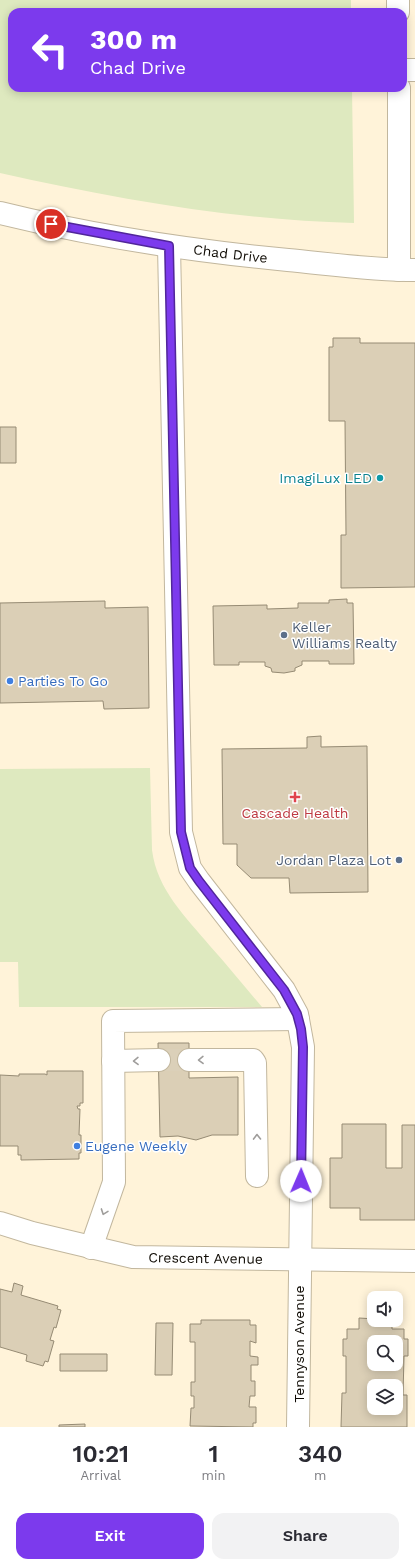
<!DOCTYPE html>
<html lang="en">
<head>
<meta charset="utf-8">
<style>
	body { margin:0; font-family:"Work Sans",sans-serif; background:#f2f2f3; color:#2b2b33; height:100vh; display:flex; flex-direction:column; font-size:15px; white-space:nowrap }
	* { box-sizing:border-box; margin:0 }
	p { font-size:13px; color:#7c7c81 }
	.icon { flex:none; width:22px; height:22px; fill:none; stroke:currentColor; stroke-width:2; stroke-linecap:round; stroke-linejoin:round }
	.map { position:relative; height:1427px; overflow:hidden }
	.panel { display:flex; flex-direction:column; background:#fff; flex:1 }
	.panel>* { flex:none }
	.guide { position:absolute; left:8px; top:8px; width:399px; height:84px; border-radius:12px; box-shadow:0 2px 10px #0003; background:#7c3aed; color:#fff; overflow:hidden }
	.fabs { position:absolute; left:367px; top:1291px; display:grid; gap:8px }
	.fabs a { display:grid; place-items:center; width:36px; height:36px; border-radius:8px; background:#fff; box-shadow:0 2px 10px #0003; font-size:20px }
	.pin { position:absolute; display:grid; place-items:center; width:34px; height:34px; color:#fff; margin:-17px; border:2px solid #fff; border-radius:50%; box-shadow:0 1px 4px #0007 }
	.me { position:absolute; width:44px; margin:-22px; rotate:1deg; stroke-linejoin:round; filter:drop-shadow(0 0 3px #0008) }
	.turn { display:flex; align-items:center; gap:14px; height:84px; padding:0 16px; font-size:18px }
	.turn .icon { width:52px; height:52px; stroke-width:2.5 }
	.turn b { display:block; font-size:28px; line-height:34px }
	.eta { display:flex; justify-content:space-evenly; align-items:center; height:68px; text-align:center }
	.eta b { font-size:24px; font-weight:600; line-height:28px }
	.button { display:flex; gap:8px; margin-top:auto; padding:8px 16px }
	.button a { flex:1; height:46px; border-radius:12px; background:#7c3aed; color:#fff; font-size:16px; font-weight:600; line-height:46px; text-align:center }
	.button a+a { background:#f2f2f3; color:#2b2b33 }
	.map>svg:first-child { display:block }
	.green { fill:#dee9bf }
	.building { fill:#dbcfb6; stroke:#968b74; fill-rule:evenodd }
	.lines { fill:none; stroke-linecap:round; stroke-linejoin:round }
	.minor-tunnel { stroke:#dbd0b9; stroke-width:22; stroke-dasharray:22 11; stroke-linecap:butt }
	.minor-casing { stroke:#c2b79e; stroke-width:24 }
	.minor { stroke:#fff; stroke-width:22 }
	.oneway { stroke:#9f9d9b }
	.route-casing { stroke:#51269a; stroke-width:10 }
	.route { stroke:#7c3aed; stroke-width:7 }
	.culture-dot { fill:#0f9aa8; stroke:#fff; stroke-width:1.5 }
	.service-dot { fill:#5c6f8a; stroke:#fff; stroke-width:1.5 }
	.shop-dot { fill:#3f7fe0; stroke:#fff; stroke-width:1.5 }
	.health-dot { fill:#e0444e; stroke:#fff; stroke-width:1.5 }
	.labels { text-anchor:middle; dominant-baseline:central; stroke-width:3; stroke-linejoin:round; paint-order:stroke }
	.street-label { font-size:14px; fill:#0f0b04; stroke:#fff }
	.culture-label { font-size:14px; fill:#0d838f; stroke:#fff; text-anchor:end }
	.service-label { font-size:14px; fill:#4e5e75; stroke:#fff; text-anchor:start }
	.shop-label { font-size:14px; fill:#366cbe; stroke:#fff; text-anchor:start }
	.health-label { font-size:14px; fill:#be3a42; stroke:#fff }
</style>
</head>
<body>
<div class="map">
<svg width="415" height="1427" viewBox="0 0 415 1427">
	<rect width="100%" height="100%" fill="#fff3d9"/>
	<path class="green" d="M 0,0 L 351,0 L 351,12 L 12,12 L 12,88 L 352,88 L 354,223 C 235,220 116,199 0,173 Z
		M 150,768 L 152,850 C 157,890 186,917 210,946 C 228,966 245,987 262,1007 L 19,1007 L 18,962 L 0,962 L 0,769 Z"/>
	<path class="building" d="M 333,338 L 360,338 L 360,343 L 415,343 L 415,587 L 341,588 L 341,535 L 346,535 L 345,421 L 329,421 L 329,347 L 333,347 Z
		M 0,427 L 16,427 L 16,463 L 0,463 Z
		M 347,599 L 347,603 L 353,603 L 354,664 L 329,664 L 329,661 L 302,661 L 302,665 L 295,668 L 295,671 L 284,673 L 272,672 L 271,668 L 265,666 L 265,662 L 239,662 L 239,665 L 214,665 L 213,606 L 267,605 L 267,609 L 298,608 L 298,603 L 329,603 L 329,600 Z
		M 105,601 L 105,608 L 148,607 L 149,708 L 104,709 L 103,701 L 0,703 L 0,603 Z
		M 321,736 L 321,747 L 367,746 L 368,892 L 290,893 L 289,878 L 251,878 L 237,865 L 237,844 L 223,844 L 222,749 L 307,748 L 307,737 Z
		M 158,1043 L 189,1043 L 189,1078 L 238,1077 L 238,1135 L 212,1135 L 196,1140 L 178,1136 L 160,1137 Z
		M 47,1071 L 83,1071 L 83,1103 L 80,1103 L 80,1106 L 77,1106 L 78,1109 L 80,1109 L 79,1135 L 81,1135 L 81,1153 L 79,1153 L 79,1159 L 21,1160 L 21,1155 L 18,1155 L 18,1146 L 0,1146 L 0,1075 L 19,1076 L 19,1074 L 45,1074 L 47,1075 Z
		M 342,1124 L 386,1124 L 386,1168 L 402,1168 L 402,1125 L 415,1125 L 415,1220 L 360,1220 L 360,1208 L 330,1208 L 330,1158 L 342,1158 Z
		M 14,1283 L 23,1286 L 21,1295 L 58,1306 L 57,1309 L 61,1310 L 56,1328 L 54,1327 L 50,1340 L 54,1341 L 48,1362 L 45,1361 L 43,1366 L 26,1361 L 27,1355 L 0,1347 L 0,1289 L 12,1292 Z
		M 359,1318 L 392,1320 L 392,1329 L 404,1329 L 404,1339 L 408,1339 L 408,1356 L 404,1356 L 403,1395 L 407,1395 L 407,1427 L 341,1427 L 342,1393 L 346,1393 L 346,1356 L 343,1356 L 343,1339 L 347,1339 L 347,1329 L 359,1329 ZM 374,1342 L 396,1342 L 396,1364 L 374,1364 ZM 374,1386 L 396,1386 L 396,1408 L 374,1408 Z
		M 201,1320 L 250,1320 L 250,1325 L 256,1325 L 256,1343 L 250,1341 L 250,1356 L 258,1357 L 258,1365 L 251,1365 L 251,1381 L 255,1381 L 255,1396 L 250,1396 L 249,1407 L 256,1407 L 256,1423 L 253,1423 L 253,1427 L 190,1426 L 191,1408 L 194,1408 L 194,1396 L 191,1396 L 191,1382 L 195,1382 L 195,1342 L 190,1342 L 190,1324 L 201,1324 Z
		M 156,1323 L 173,1323 L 172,1375 L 155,1375 Z
		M 60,1354 L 107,1354 L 107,1371 L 60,1371 Z
		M 85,1424 L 85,1427 L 59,1427 L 59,1425 Z"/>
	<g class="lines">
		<path class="minor-tunnel" d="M 159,1060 L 189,1060"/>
		<g class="minor-casing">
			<g id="minor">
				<path d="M 398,0 L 398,12"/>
				<path d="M 403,70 L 415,70"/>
				<path d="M 399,88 L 399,270"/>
				<path id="s1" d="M 0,213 C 93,236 193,251 288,260 C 330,264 372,270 415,270"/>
				<path d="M 169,246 L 181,832 L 190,868 L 199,881 L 284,990 L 297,1014 L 303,1047 L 298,1427"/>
				<path d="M 189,1060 L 253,1060 L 255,1063 L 257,1176"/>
				<path d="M 113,1061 L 159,1060"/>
				<path id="s2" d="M 0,1223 L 32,1233 L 133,1257 L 415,1261"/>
				<path d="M 91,1248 L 114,1182 L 113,1021 L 298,1019"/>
			</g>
		</g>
		<use href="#minor" class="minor"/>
	</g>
	<defs><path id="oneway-chevron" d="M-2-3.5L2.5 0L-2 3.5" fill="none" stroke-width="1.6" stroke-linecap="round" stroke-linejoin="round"/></defs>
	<g class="oneway">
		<use href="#oneway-chevron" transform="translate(201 1060) rotate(179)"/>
		<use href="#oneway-chevron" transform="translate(136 1061) rotate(179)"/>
		<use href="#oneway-chevron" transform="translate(257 1137) rotate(-91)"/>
		<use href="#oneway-chevron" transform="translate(104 1212) rotate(110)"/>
	</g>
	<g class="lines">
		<g class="route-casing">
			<path id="route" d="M 51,224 L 169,246 L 181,832 L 190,868 L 199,881 L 284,990 L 297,1014 L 301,1029 L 303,1047 L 301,1181"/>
		</g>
		<use href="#route" class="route"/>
	</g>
	<circle class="culture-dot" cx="380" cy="478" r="4"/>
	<g class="service-dot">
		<circle cx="284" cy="635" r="4"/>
		<circle cx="399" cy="860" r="4"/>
	</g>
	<g class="shop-dot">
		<circle cx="10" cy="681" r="4"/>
		<circle cx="77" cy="1146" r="4"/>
	</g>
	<path class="health-dot" d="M293 791h4v4h4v4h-4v4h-4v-4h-4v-4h4z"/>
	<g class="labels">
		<g class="street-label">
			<text stroke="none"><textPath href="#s1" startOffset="234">Chad Drive</textPath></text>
			<text stroke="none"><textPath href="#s2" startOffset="210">Crescent Avenue</textPath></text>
			<text transform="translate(299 1344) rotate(-90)">Tennyson Avenue</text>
		</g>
		<g class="culture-label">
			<text x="372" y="478">ImagiLux LED</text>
		</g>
		<g class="service-label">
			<text x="292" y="627">Keller<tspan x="292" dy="16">Williams Realty</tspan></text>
			<text x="391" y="860" text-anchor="end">Jordan Plaza Lot</text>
		</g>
		<g class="shop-label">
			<text x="18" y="681">Parties To Go</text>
			<text x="85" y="1146">Eugene Weekly</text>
		</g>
		<g class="health-label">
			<text x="295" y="813">Cascade Health</text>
		</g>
	</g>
</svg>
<div class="fabs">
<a><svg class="icon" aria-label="sound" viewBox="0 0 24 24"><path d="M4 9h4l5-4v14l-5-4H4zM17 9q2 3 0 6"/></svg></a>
<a><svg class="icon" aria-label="search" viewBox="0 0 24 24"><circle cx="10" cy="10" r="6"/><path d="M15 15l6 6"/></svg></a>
<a><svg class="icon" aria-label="layers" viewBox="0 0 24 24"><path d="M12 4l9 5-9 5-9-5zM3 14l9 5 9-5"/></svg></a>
</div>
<div class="pin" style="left:51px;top:224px;background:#d93025"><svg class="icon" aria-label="arrive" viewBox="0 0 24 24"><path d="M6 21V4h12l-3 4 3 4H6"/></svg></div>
<svg class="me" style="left:301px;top:1181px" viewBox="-20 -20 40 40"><circle r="19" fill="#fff"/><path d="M0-13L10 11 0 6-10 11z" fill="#7c3aed"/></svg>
<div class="guide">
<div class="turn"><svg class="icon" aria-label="left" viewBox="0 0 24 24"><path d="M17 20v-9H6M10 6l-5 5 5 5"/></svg><div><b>300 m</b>Chad Drive</div></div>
</div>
</div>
<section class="panel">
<div class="eta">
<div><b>10:21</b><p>Arrival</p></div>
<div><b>1</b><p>min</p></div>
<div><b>340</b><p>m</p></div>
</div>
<div class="button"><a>Exit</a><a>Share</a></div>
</section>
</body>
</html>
